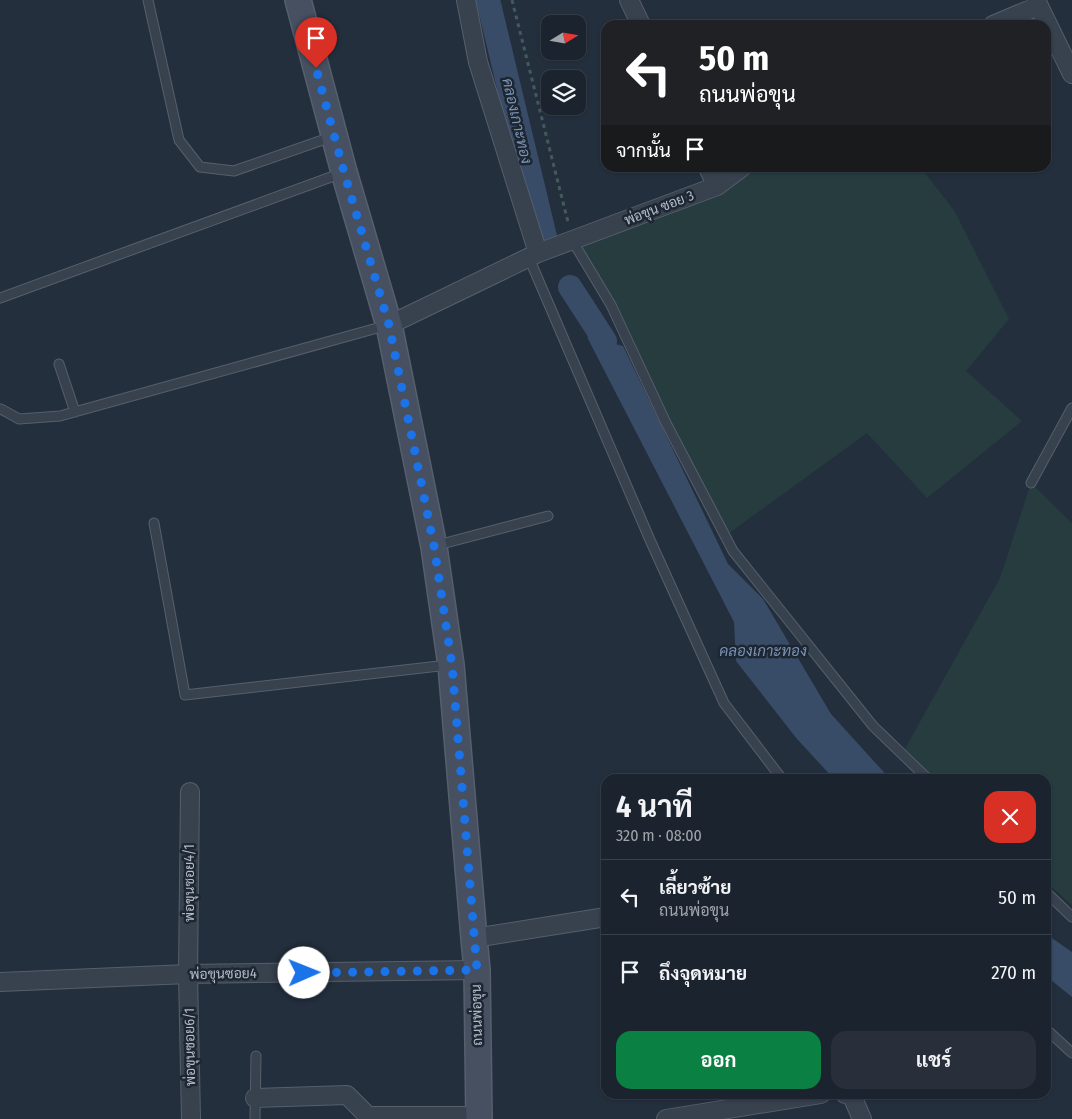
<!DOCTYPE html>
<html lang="th">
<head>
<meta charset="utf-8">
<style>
	body { margin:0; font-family:"Fira Sans Condensed",Sarabun,sans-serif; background:#282f3a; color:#f1f3f6; height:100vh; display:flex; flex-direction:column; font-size:19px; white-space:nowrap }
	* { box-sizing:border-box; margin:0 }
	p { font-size:16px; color:#a0a4aa }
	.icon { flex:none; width:28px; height:28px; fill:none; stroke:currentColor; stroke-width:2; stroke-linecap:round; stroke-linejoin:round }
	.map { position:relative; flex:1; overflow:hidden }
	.drawer { position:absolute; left:601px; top:774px; width:450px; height:325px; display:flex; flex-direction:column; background:#1b232e; border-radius:15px; box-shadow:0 1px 4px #0004,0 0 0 1px #39404a }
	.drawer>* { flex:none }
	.top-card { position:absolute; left:601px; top:20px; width:450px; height:152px; border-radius:15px; box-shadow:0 1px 4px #0004,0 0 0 1px #39404a; background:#202124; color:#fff; overflow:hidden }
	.needle { width:32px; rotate:79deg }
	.buttons { position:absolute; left:541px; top:15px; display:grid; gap:10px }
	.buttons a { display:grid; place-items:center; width:45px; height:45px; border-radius:10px; background:#1b232e; box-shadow:0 1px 4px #0004,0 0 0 1px #39404a; font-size:25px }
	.pin { position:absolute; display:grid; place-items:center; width:42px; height:42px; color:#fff; margin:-51px -21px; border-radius:50% 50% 50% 0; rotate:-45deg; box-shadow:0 0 5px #0007 }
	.pin .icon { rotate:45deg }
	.me { position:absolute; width:55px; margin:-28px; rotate:89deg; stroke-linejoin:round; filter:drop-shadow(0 0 4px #0008) }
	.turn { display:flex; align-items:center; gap:18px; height:105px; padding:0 15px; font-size:22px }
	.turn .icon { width:65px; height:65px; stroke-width:2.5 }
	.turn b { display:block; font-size:35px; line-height:42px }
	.then { display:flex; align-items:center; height:48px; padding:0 15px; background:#0003; gap:10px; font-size:19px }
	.round { display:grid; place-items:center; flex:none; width:52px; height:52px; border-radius:15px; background:#282f3a }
	.summary { display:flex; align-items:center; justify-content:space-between; height:85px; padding:0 15px }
	h1 { font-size:30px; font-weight:700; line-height:38px }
	.cta { display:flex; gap:10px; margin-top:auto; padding:10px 15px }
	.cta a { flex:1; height:58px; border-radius:15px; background:#0b8043; color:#fff; font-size:20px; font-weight:700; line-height:58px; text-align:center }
	.cta a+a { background:#282f3a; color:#f1f3f6 }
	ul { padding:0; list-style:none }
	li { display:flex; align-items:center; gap:15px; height:75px; padding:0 15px; border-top:1px solid #39404a }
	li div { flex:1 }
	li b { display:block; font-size:19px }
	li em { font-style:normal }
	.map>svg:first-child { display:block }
	.green { fill:#263c3f }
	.water { fill:#394c67 }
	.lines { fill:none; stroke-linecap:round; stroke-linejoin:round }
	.canal { stroke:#394c67; stroke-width:24 }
	.lane-casing { stroke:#565f6c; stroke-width:11 }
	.street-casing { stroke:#565f6c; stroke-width:20 }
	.secondary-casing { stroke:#565f6c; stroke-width:28 }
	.path { stroke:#44595c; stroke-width:3; stroke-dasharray:4 4; stroke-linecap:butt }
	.lane { stroke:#38414e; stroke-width:9 }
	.street { stroke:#38414e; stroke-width:18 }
	.secondary { stroke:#465061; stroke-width:25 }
	.route { stroke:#1a73e8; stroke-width:9; stroke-dasharray:0 16.2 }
	.labels { text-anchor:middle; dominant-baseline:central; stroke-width:5; stroke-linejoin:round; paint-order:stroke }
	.street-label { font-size:14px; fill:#b4bcc9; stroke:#1d2633 }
	.water-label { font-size:15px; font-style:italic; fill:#7c92b1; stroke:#1d2633 }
</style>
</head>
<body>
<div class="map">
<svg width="1072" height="1119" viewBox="0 0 1072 1119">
	<rect width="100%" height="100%" fill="#242f3e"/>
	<path class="green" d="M 748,168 L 921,168 L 954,210 L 1009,319 L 966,371 L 1022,421 L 927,498 L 867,433 L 725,536 L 575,241 Z
		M 1031,483 L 1072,523 L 1072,905 L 1046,882 L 1046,779 L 930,779 L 902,754 L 1000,578 Z"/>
	<path class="water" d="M 587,337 L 623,346 L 728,564 L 763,599 L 831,714 L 890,779 L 834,779 L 797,739 L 736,661 L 734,622 Z
		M 1046,934 L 1072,952 L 1072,997 L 1046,976 Z"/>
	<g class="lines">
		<path class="canal" d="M 488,0 L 546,241
			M 570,287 L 605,341"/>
		<g class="lane-casing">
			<path id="lane" d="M 148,0 L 179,140 L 200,167 L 234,171 L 334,136
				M 572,240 L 611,305 L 666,423 L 733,551 L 873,726 L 928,779
				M 529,258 L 650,540 L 724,703 L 782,779
				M 0,298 L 342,173
				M 59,364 L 75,412
				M 1,409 L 19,419 L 60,416 L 388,325
				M 1031,483 L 1072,408
				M 154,523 L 185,695 L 448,665
				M 434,546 L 548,516
				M 1046,892 L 1072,917
				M 1046,1029 L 1072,1053
				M 255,1119 L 256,1056"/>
		</g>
		<g class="street-casing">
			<path id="street" d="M 466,0 L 478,62 L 538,253
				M 629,0 L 641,25
				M 1036,0 L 1072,74
				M 993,25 L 1038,6
				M 708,168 L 717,186
				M 389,325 L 538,253 L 717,186 L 741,168
				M 190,792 L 188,974 L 191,1119
				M 474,938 L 606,917
				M 0,982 L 188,974 L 477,970
				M 845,1094 L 852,1096 L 862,1119
				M 255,1098 L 347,1095 L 368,1116 L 479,1116
				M 666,1119 L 821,1094"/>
		</g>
		<g class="secondary-casing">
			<path id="secondary" d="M 298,0 L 344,172 L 389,325 L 434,547 L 451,665 L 474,938 L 477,970 L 479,1119"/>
		</g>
		<path class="path" d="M 512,0 L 568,222"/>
		<use href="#lane" class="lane"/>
		<use href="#street" class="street"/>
		<use href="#secondary" class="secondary"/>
	</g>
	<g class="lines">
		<path class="route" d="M 304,973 L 477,970 L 452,665 L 434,546 L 389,325 L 344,172 L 316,68"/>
	</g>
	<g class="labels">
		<g class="street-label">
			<text transform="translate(659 208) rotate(-21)">พ่อขุน ซอย 3</text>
			<text transform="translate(189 883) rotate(-90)">พ่อขุนซอย4/1</text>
			<text transform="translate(223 974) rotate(-1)">พ่อขุนซอย4</text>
			<text transform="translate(477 1015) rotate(-91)">ถนนพ่อขุน</text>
			<text transform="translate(190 1047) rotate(-91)">พ่อขุนซอย6/1</text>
		</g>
		<g class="water-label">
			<text transform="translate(517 121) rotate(77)">คลองเกาะทอง</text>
			<text x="763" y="651">คลองเกาะทอง</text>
		</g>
	</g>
</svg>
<div class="buttons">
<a><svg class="needle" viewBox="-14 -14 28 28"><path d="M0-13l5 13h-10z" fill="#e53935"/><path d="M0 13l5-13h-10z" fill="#a0a4aa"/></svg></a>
<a><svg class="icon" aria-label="layers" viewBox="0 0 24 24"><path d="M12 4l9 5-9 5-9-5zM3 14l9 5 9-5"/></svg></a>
</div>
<div class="pin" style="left:316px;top:68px;background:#d93025"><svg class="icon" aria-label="arrive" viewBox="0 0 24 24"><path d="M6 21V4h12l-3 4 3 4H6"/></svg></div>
<svg class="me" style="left:304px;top:973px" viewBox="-20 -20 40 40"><circle r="19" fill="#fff"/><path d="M0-13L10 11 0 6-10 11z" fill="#1a73e8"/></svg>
<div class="top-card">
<div class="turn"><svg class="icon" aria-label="left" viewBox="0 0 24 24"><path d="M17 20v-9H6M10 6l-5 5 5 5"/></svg><div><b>50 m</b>ถนนพ่อขุน</div></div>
<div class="then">จากนั้น<svg class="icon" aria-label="arrive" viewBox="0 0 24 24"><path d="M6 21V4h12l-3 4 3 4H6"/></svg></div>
</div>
<section class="drawer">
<div class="summary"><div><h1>4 นาที</h1><p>320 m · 08:00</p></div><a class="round" style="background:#d93025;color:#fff"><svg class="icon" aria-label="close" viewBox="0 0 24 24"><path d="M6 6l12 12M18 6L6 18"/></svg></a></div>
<ul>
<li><svg class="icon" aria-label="left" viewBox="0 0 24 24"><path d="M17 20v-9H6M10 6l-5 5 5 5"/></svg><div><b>เลี้ยวซ้าย</b><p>ถนนพ่อขุน</p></div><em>50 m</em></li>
<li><svg class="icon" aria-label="arrive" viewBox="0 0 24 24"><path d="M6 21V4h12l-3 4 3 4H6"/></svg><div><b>ถึงจุดหมาย</b></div><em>270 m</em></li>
</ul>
<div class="cta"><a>ออก</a><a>แชร์</a></div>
</section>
</div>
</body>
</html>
